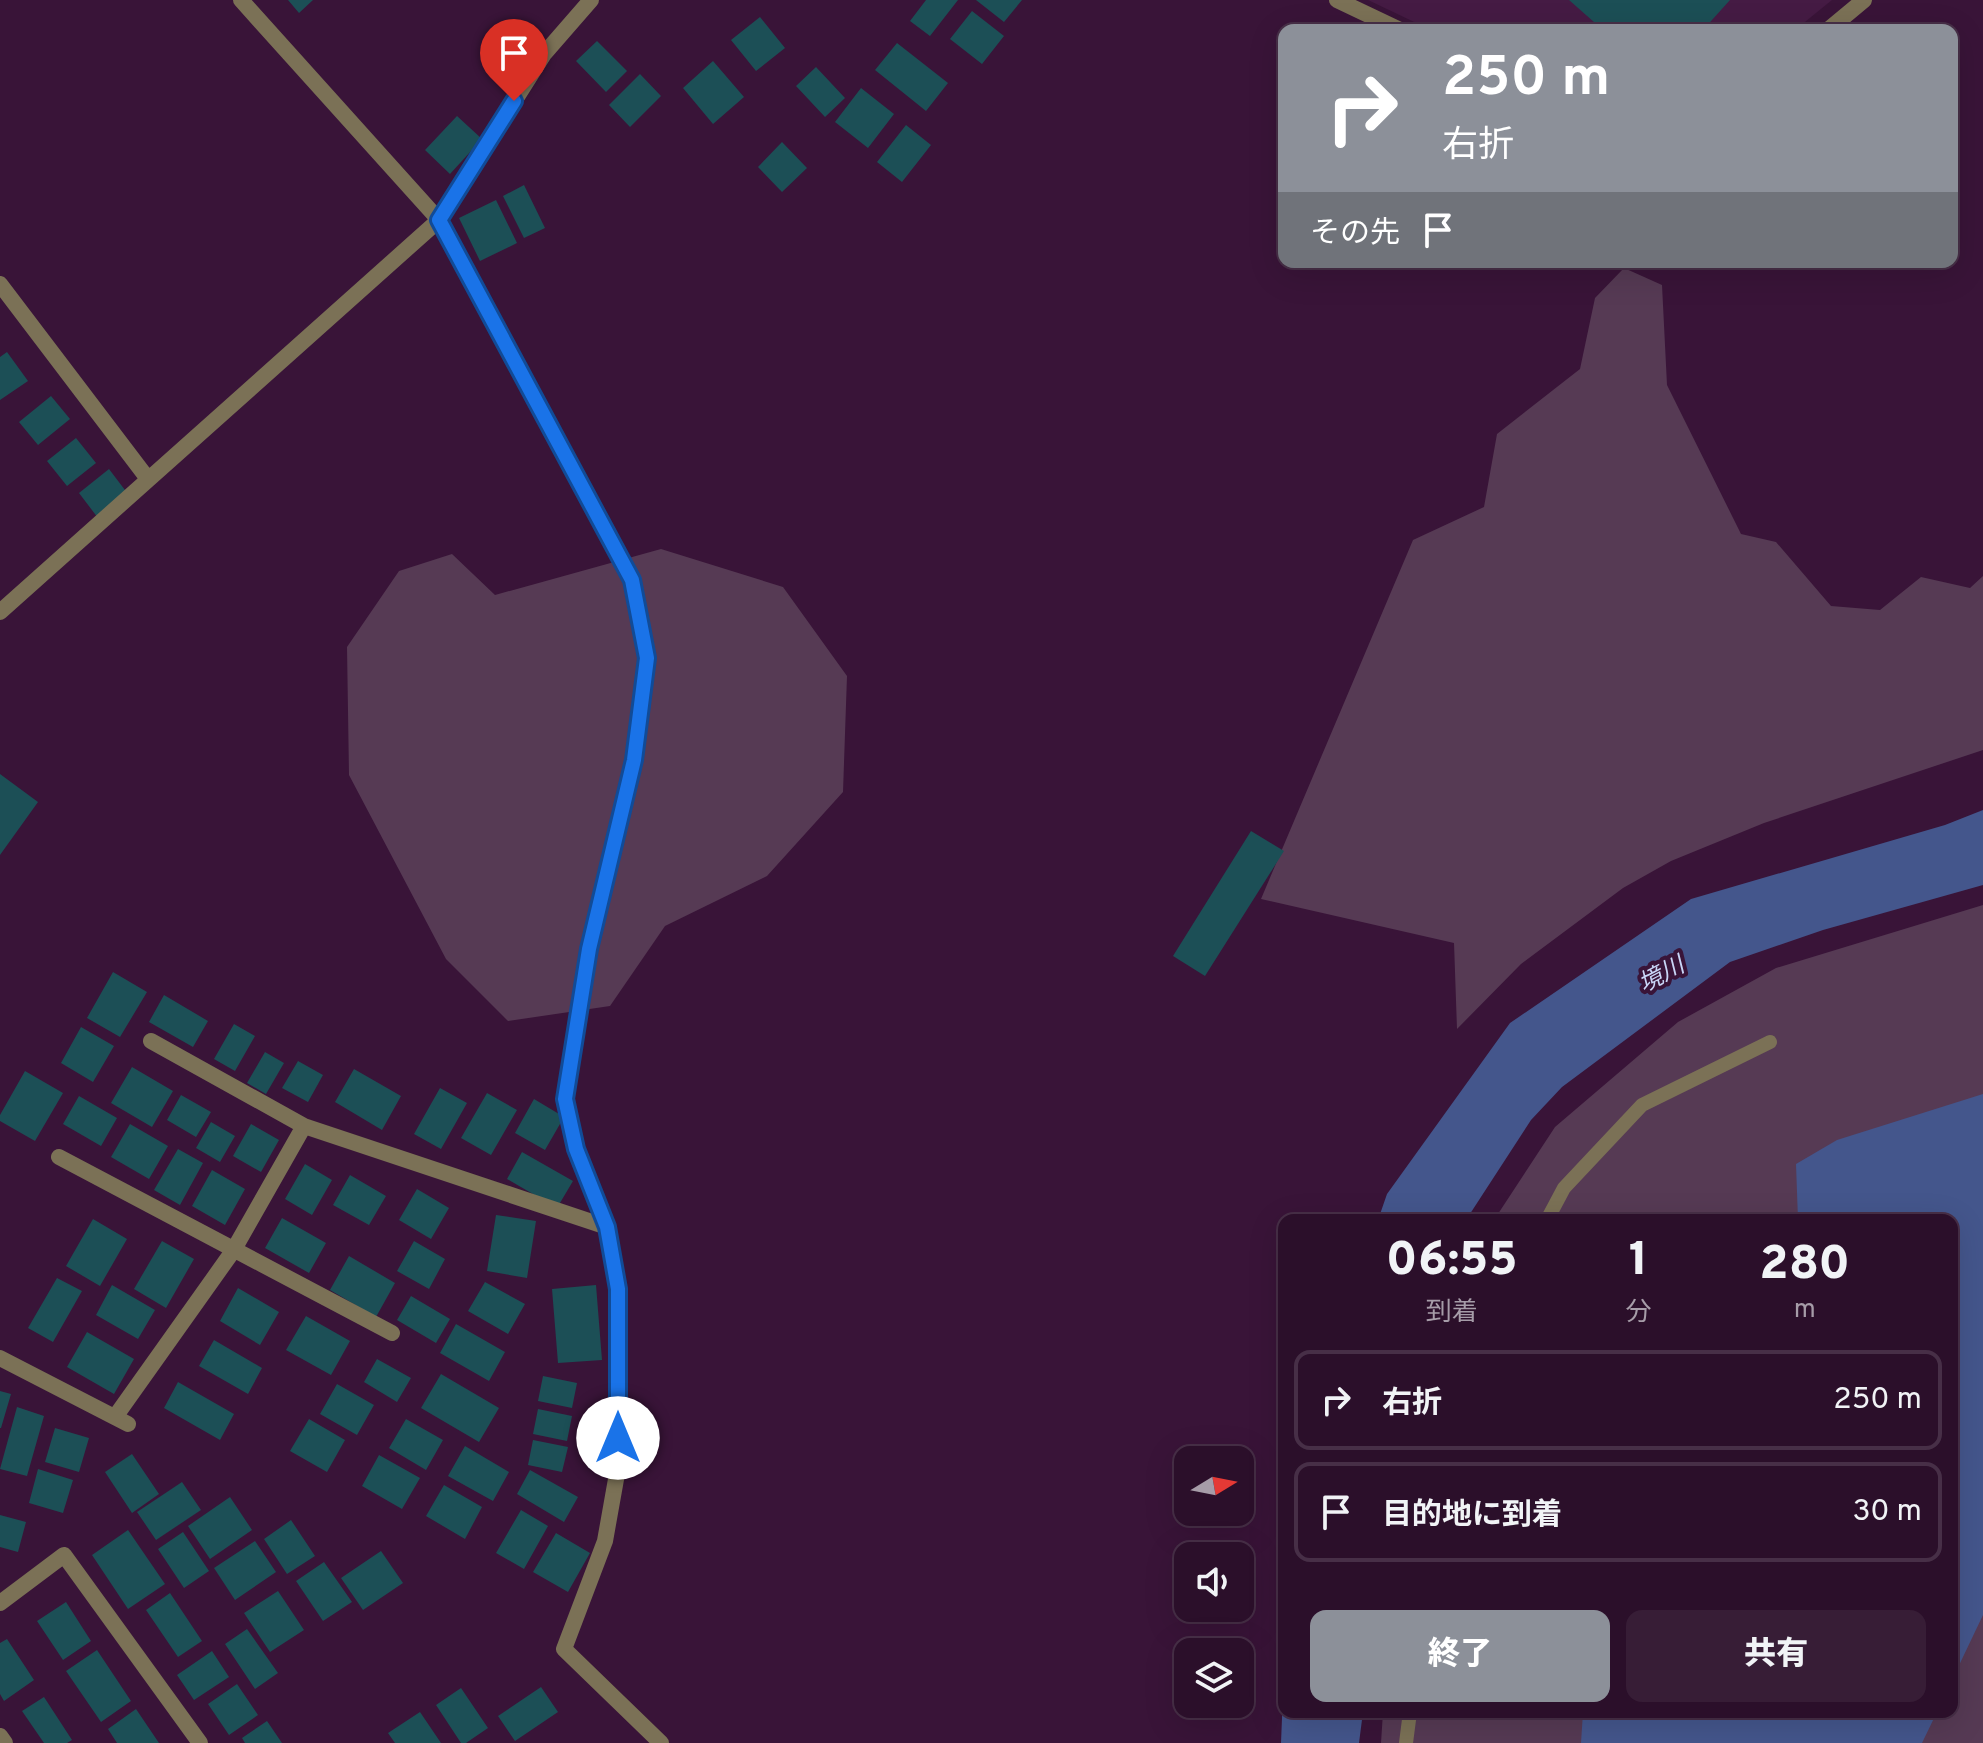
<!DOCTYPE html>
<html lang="ja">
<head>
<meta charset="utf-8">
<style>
	body { margin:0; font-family:Overpass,"Noto Sans JP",sans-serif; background:#371d36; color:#f1f3f6; height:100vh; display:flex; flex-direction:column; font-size:30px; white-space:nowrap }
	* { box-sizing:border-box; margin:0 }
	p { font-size:26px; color:#a69ca8 }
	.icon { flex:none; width:44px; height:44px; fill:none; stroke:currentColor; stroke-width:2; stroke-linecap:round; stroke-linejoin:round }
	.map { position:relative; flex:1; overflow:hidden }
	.panel { position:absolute; left:1278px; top:1214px; width:680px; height:504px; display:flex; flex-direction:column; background:#2b0f2a; border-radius:16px; box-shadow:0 8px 32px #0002,0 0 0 2px #472f47 }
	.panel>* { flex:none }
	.guide { position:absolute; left:1278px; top:24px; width:680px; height:244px; border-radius:16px; box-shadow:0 8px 32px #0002,0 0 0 2px #472f47; background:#8c9099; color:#fff; overflow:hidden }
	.needle { width:52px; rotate:80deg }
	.buttons { position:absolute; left:1174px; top:1446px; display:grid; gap:16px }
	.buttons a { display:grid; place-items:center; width:80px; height:80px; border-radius:16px; background:#2b0f2a; box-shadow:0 8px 32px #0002,0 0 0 2px #472f47; font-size:40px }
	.pin { position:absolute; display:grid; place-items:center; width:68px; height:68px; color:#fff; margin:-82px -34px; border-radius:50% 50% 50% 0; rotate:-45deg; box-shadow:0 0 8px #0007 }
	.pin .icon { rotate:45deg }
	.me { position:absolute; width:88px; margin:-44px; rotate:0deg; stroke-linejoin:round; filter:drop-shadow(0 0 6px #0008) }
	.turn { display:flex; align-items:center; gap:28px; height:168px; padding:0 32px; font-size:36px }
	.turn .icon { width:104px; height:104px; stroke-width:2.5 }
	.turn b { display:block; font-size:56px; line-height:68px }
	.then { display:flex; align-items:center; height:76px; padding:0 32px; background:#0003; gap:16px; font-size:30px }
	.eta { display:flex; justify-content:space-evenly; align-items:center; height:136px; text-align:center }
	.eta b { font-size:48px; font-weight:800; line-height:56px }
	.button { display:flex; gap:16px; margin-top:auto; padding:16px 32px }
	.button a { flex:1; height:92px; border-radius:16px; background:#8c9099; color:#fff; font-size:32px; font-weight:800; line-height:92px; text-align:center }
	.button a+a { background:#371d36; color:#f1f3f6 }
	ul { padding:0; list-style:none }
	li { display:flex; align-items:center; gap:24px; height:100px; margin:0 16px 12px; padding:0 16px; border:4px solid #472f47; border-radius:16px }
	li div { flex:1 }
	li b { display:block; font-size:30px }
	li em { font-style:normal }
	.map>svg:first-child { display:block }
	.built { fill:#451b44 }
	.green { fill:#563a54 }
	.water { fill:#44568c }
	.building { fill:#1c4f56 }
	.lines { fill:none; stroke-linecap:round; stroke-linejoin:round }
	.service { stroke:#7b7156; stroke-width:14 }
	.minor { stroke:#7b7156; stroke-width:16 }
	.route-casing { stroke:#114b97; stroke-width:20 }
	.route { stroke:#1a73e8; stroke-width:14 }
	.labels { text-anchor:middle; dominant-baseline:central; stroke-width:8; stroke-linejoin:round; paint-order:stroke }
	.water-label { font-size:24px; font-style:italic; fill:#c9d6f7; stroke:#391438 }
</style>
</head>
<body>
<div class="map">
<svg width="1983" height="1743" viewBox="0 0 1983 1743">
	<rect width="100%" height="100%" fill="#391438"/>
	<path class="built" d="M 1368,0 L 1832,0 L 1795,30 L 1431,30 Z"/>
	<path class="green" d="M 1624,268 L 1662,285 L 1667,385 L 1741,534 L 1776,542 L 1831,606 L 1880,610 L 1921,577 L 1970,588 L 1983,576 L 1983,750 L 1764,823 L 1671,861 L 1623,888 L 1521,964 L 1457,1029 L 1454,943 L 1261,899 L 1413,540 L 1484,507 L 1497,434 L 1580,369 L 1595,298 Z
		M 661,549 L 783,587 L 847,676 L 843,792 L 767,876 L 665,926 L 610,1006 L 508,1021 L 446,959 L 349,775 L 347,647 L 399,571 L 452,554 L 495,595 Z
		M 1983,905 L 1983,1743 L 1381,1743 L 1383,1712 L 1952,1712 L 1952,1220 L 1494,1220 L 1555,1127 L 1678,1022 L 1776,968 Z"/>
	<path class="water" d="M 1983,810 L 1983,885 L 1823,930 L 1730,962 L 1562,1087 L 1531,1120 L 1466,1220 L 1378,1220 L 1387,1194 L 1510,1023 L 1691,899 L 1945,825 Z
		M 1983,1094 L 1983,1615 L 1952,1680 L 1952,1220 L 1798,1220 L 1796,1164 L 1837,1140 Z
		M 1284,1668 L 1284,1712 L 1363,1712 L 1359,1743 L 1281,1743 Z
		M 1583,1712 L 1937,1712 L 1922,1743 L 1581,1743 Z"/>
	<path class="building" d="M 288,0 L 313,0 L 299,13 Z
		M 926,0 L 958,0 L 930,36 L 910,21 Z
		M 976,0 L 1022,0 L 1004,22 Z
		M 1569,0 L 1730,0 L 1703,30 L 1603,30 Z
		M 972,11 L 1004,36 L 982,64 L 950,39 Z
		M 760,17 L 785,48 L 756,71 L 731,40 Z
		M 597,41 L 627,71 L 606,92 L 576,61 Z
		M 897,43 L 948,83 L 926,111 L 875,70 Z
		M 713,61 L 744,97 L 713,124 L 683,88 Z
		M 816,67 L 845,98 L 825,117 L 796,86 Z
		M 640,74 L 661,96 L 630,127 L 609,105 Z
		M 861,88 L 894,114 L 868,148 L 835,122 Z
		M 457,116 L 482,139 L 450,174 L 425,150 Z
		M 906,125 L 931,145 L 902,182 L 877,162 Z
		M 782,142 L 807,168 L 782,192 L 758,167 Z
		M 524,185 L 545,228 L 524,238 L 503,196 Z
		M 496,200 L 517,243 L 480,261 L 459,218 Z
		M 7,352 L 28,381 L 0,400 L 0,357 Z
		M 51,396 L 70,419 L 38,445 L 19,422 Z
		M 76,438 L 96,463 L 67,486 L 47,461 Z
		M 109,469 L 128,494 L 98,518 L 79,493 Z
		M 0,774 L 38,802 L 0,855 Z
		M 1251,831 L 1284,851 L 1205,976 L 1173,956 Z
		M 113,972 L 147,992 L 120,1037 L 87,1018 Z
		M 164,995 L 208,1021 L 193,1047 L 149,1022 Z
		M 234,1024 L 255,1036 L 235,1071 L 214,1059 Z
		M 81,1027 L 114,1046 L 93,1082 L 61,1063 Z
		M 265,1052 L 284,1063 L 266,1094 L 247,1083 Z
		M 298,1061 L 323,1075 L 308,1102 L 282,1088 Z
		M 132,1067 L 173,1091 L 152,1127 L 111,1103 Z
		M 354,1069 L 401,1096 L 382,1130 L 335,1102 Z
		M 25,1071 L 63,1093 L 35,1141 L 0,1121 L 0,1115 Z
		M 440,1088 L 467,1103 L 441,1149 L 414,1134 Z
		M 487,1093 L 517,1110 L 491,1155 L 461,1138 Z
		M 181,1095 L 211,1112 L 196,1137 L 167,1120 Z
		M 79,1096 L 117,1118 L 101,1146 L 63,1124 Z
		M 534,1099 L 564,1117 L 545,1150 L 515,1133 Z
		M 211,1122 L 235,1136 L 220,1162 L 196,1148 Z
		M 130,1124 L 168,1146 L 149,1179 L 111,1157 Z
		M 251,1124 L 279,1140 L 261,1172 L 233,1156 Z
		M 178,1149 L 203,1163 L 180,1205 L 154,1190 Z
		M 522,1152 L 573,1181 L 557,1208 L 507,1179 Z
		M 305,1164 L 332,1180 L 312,1215 L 285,1199 Z
		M 212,1170 L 245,1189 L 225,1225 L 192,1206 Z
		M 350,1175 L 386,1196 L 369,1225 L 333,1205 Z
		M 417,1189 L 449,1208 L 431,1239 L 399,1220 Z
		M 496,1215 L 536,1221 L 527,1278 L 487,1271 Z
		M 282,1218 L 326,1243 L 309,1273 L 265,1248 Z
		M 93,1219 L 127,1239 L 100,1286 L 66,1266 Z
		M 162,1241 L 194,1259 L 166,1308 L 134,1289 Z
		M 414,1241 L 445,1259 L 429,1289 L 397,1271 Z
		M 349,1256 L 395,1283 L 376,1317 L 330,1290 Z
		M 57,1278 L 82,1291 L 53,1342 L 28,1328 Z
		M 485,1282 L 525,1304 L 508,1334 L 468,1311 Z
		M 112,1285 L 155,1310 L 138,1339 L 96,1315 Z
		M 596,1285 L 602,1360 L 558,1363 L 552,1289 Z
		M 238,1288 L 279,1312 L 260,1345 L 220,1321 Z
		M 411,1296 L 450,1319 L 436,1343 L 397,1320 Z
		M 306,1316 L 350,1341 L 331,1375 L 286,1350 Z
		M 456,1324 L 505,1352 L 489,1381 L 440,1353 Z
		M 87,1332 L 134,1359 L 114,1394 L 67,1367 Z
		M 214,1340 L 262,1368 L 248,1394 L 199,1366 Z
		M 377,1359 L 411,1378 L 397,1402 L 364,1382 Z
		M 441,1374 L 499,1408 L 479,1442 L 421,1408 Z
		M 543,1376 L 577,1383 L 572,1408 L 538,1401 Z
		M 178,1382 L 234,1414 L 220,1440 L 164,1408 Z
		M 337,1384 L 374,1405 L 357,1435 L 320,1414 Z
		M 0,1391 L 11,1394 L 1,1428 L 0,1428 Z
		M 17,1407 L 44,1416 L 27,1476 L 0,1469 Z
		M 538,1409 L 572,1416 L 567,1441 L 533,1434 Z
		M 309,1419 L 345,1440 L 327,1472 L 290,1451 Z
		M 406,1419 L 443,1440 L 426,1470 L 389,1448 Z
		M 55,1428 L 89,1438 L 79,1472 L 45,1462 Z
		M 533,1440 L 568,1447 L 562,1472 L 528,1465 Z
		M 465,1446 L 509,1472 L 493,1501 L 448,1476 Z
		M 132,1454 L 159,1494 L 132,1513 L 105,1472 Z
		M 379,1455 L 420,1478 L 402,1509 L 362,1486 Z
		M 38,1469 L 73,1480 L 63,1513 L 29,1503 Z
		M 530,1470 L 578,1497 L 564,1522 L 517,1494 Z
		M 182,1482 L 201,1510 L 156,1540 L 137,1512 Z
		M 444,1485 L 482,1507 L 465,1539 L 426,1516 Z
		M 230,1497 L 252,1530 L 210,1559 L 188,1526 Z
		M 521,1510 L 548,1526 L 524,1569 L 496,1553 Z
		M 0,1515 L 26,1522 L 18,1552 L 0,1547 Z
		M 291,1520 L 315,1556 L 287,1574 L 264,1539 Z
		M 128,1530 L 165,1584 L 128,1609 L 92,1555 Z
		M 183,1532 L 209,1571 L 184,1588 L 158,1549 Z
		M 556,1533 L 590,1553 L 568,1592 L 533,1572 Z
		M 255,1541 L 276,1572 L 235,1600 L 214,1568 Z
		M 381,1551 L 403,1583 L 363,1610 L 341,1578 Z
		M 324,1562 L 352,1602 L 323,1621 L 296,1581 Z
		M 278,1591 L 304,1630 L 270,1652 L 244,1613 Z
		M 170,1593 L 202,1641 L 178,1657 L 146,1610 Z
		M 66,1602 L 91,1641 L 63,1660 L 37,1621 Z
		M 247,1629 L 278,1673 L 255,1689 L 225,1644 Z
		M 7,1639 L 34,1680 L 4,1701 L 0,1694 L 0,1643 Z
		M 97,1650 L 131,1701 L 101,1722 L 66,1671 Z
		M 212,1651 L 229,1677 L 194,1700 L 177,1675 Z
		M 237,1684 L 258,1715 L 229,1735 L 208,1704 Z
		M 541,1687 L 558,1712 L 515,1741 L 498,1716 Z
		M 461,1688 L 488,1728 L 466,1743 L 461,1743 L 436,1705 Z
		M 44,1697 L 72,1740 L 67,1743 L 44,1743 L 22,1711 Z
		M 136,1709 L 159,1743 L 117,1743 L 108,1729 Z
		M 420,1712 L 441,1743 L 395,1743 L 388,1733 Z
		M 267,1721 L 282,1743 L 245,1743 L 242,1738 Z"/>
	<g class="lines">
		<path class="service" d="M 1547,1220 L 1564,1188 L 1642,1105 L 1770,1042
			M 1406,1743 L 1410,1712"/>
		<path class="minor" d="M 241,0 L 439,220 L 632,580 L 647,658 L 634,760 L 589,949 L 565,1099 L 576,1149 L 607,1227 L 618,1289 L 618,1468 L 605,1541 L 564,1649 L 661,1743
			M 1337,0 L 1400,30
			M 1828,30 L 1864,0
			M 0,284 L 148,479
			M 0,612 L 439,220 L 544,54 L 591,0
			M 151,1041 L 304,1126 L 607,1227
			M 59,1157 L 392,1333
			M 0,1358 L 128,1424
			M 115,1417 L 233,1251 L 304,1126
			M 0,1603 L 64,1555 L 200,1743
			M 0,1736 L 5,1743"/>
	</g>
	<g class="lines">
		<g class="route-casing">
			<path id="route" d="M 514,101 L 439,220 L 632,580 L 647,658 L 634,760 L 589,949 L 565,1099 L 576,1149 L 607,1227 L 618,1289 L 618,1438"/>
		</g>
		<use href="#route" class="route"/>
	</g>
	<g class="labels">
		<g class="water-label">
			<text transform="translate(1662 976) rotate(-28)">境川</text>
		</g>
	</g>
</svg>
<div class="buttons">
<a><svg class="needle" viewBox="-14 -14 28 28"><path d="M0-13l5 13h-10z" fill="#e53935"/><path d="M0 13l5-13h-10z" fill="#a69ca8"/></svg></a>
<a><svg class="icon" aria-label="sound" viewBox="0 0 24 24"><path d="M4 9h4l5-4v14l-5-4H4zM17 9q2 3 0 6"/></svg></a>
<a><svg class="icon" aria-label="layers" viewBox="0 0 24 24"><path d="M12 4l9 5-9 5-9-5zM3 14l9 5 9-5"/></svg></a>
</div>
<div class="pin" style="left:514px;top:101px;background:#d93025"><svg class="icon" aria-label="arrive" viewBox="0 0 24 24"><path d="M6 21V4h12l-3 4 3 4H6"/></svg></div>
<svg class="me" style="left:618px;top:1438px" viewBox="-20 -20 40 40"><circle r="19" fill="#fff"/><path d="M0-13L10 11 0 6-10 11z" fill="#1a73e8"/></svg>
<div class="guide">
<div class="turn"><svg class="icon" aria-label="right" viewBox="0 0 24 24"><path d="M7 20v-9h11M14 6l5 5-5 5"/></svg><div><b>250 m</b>右折</div></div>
<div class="then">その先<svg class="icon" aria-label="arrive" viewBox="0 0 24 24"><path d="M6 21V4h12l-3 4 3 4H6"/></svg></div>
</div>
<section class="panel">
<div class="eta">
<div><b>06:55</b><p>到着</p></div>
<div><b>1</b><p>分</p></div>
<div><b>280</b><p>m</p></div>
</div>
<ul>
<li><svg class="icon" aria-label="right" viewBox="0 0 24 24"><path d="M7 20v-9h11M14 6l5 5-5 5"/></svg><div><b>右折</b></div><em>250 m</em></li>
<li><svg class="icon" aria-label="arrive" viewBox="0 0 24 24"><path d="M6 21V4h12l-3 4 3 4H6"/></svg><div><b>目的地に到着</b></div><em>30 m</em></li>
</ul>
<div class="button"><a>終了</a><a>共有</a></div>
</section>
</div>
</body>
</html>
